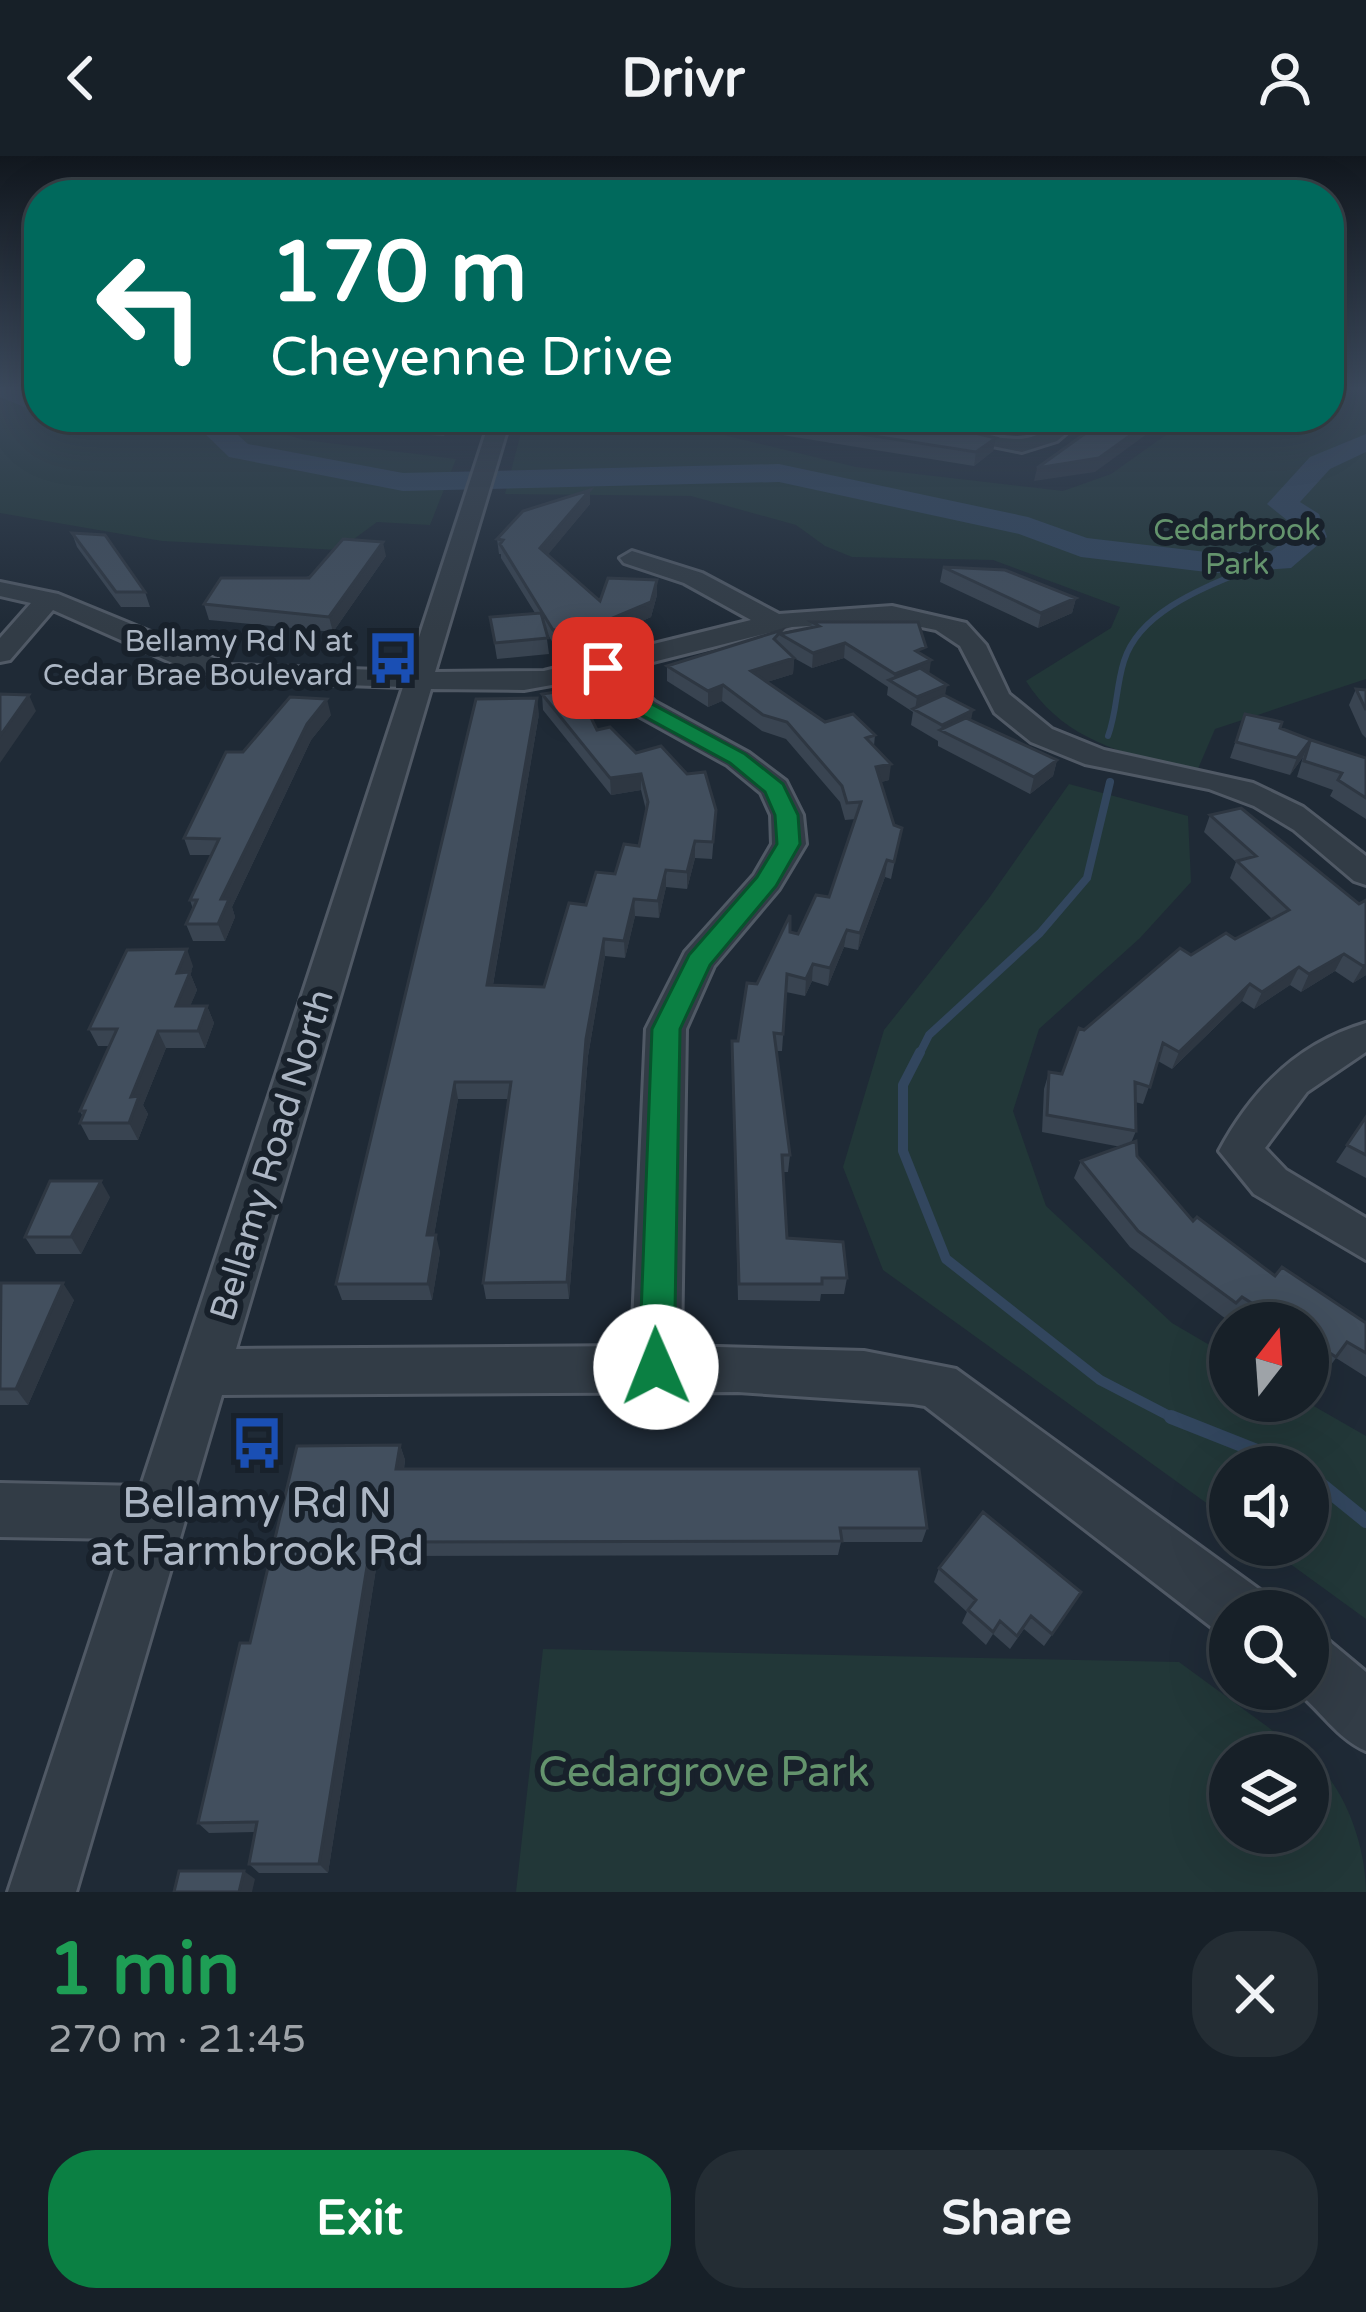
<!DOCTYPE html>
<html lang="en">
<head>
<meta charset="utf-8">
<style>
	body { margin:0; font-family:"Varela Round",sans-serif; background:#242d34; color:#f1f3f6; height:100vh; display:flex; flex-direction:column; font-size:45px; white-space:nowrap }
	* { box-sizing:border-box; margin:0 }
	p { font-size:39px; color:#9ea3a8 }
	.icon { flex:none; width:66px; height:66px; fill:none; stroke:currentColor; stroke-width:2; stroke-linecap:round; stroke-linejoin:round }
	.map { position:relative; height:1736px; overflow:hidden }
	.panel { display:flex; flex-direction:column; background:#172028; flex:1 }
	.panel>* { flex:none }
	.hud { position:absolute; left:24px; top:24px; width:1320px; height:252px; border-radius:48px; box-shadow:0 12px 48px #0002,0 0 0 3px #363e45; background:#00695c; color:#fff; overflow:hidden }
	.needle { width:78px; rotate:17deg }
	.tools { position:absolute; left:1209px; top:1146px; display:grid; gap:24px }
	.tools a { display:grid; place-items:center; width:120px; height:120px; border-radius:50%; background:#172028; box-shadow:0 12px 48px #0002,0 0 0 3px #363e45; font-size:60px }
	.pin { position:absolute; display:grid; place-items:center; width:102px; height:102px; color:#fff; margin:-51px; border-radius:24px; box-shadow:0 6px 18px #0006 }
	.me { position:absolute; width:132px; margin:-66px; rotate:359deg; stroke-linejoin:round; filter:drop-shadow(0 0 9px #0008) }
	.turn { display:flex; align-items:center; gap:42px; height:252px; padding:0 48px; font-size:54px }
	.turn .icon { width:156px; height:156px; stroke-width:2.5 }
	.turn b { display:block; font-size:84px; line-height:102px }
	.round { display:grid; place-items:center; flex:none; width:126px; height:126px; border-radius:48px; background:#242d34 }
	.headline { display:flex; align-items:center; justify-content:space-between; height:204px; padding:0 48px }
	h1 { font-size:72px; font-weight:700; line-height:90px; color:#1e9e55 }
	.action { display:flex; gap:24px; margin-top:auto; padding:24px 48px }
	.action a { flex:1; height:138px; border-radius:48px; background:#0b8043; color:#fff; font-size:48px; font-weight:700; line-height:138px; text-align:center }
	.action a+a { background:#242d34; color:#f1f3f6 }
	header { display:flex; justify-content:space-between; align-items:center; height:156px; padding:0 48px; background:#172028; font-size:54px; font-weight:700 }
	.map>svg:first-child { display:block }
	.green { fill:#223738 }
	.lines { fill:none; stroke-linecap:round; stroke-linejoin:round }
	.stream-far3 { stroke:#32465e; stroke-width:6 }
	.stream-far2 { stroke:#32465e; stroke-width:8 }
	.stream-far1 { stroke:#32465e; stroke-width:10 }
	.stream { stroke:#32465e; stroke-width:14 }
	.river { fill:#32465e; fill-rule:evenodd }
	.minor-casing { stroke:#505965; stroke-width:6 }
	.minor { fill:#323c46; fill-rule:evenodd }
	.wall { fill:#394451 }
	.shaded-wall { fill:#2e3742 }
	.building { fill:#424f5e; stroke:#2e3742; stroke-width:3 }
	.route { fill:#0b8043; stroke:#07532c; stroke-width:3 }
	.labels { text-anchor:middle; dominant-baseline:central; stroke-width:12; stroke-linejoin:round; paint-order:stroke }
	.far-park-label { font-size:30px; fill:#64946d; stroke:#18212b }
	.far-poi-label { font-size:30px; fill:#acb6c4; stroke:#18212b; text-anchor:end }
	.street-label { font-size:36px; fill:#acb6c4; stroke:#18212b }
	.near-poi-label { font-size:42px; fill:#acb6c4; stroke:#18212b }
	.near-park-label { font-size:42px; fill:#64946d; stroke:#18212b }
</style>
</head>
<body>
<header><svg class="icon" aria-label="back" viewBox="0 0 24 24"><path d="M15 5l-7 7 7 7"/></svg>Drivr<svg class="icon" aria-label="person" viewBox="0 0 24 24"><circle cx="12" cy="8" r="4"/><path d="M4 21q1-7 8-7t8 7"/></svg></header>
<div class="map">
<svg width="1366" height="1736" viewBox="0 0 1366 1736">
	<rect width="100%" height="100%" fill="#1f2a36"/>
	<path class="green" d="M 0,231 L 39,231 L 39,261 L 222,261 L 305,284 L 456,303 L 430,369 L 377,366 L 339,394 L 162,385 L 0,357 Z
		M 1329,231 L 1366,231 L 1366,523 L 1215,573 L 1197,615 C 1130,600 1064,586 1026,525 L 1111,472 L 1120,451 L 993,404 L 852,401 L 825,390 L 796,369 L 691,340 L 505,338 L 525,261 L 649,261 L 856,311 L 1063,335 L 1111,318 L 1191,261 L 1329,261 Z
		M 1069,628 L 1188,660 L 1191,726 L 1140,782 L 1039,873 L 1013,955 L 1046,1050 L 1172,1167 L 1230,1201 L 1230,1245 L 1305,1245 L 1366,1280 L 1366,1463 L 1264,1389 L 1308,1389 L 1308,1311 L 1230,1311 L 1230,1364 L 883,1114 L 843,1011 L 884,874 L 989,742 Z
		M 543,1493 L 1179,1506 L 1306,1599 L 1230,1599 L 1230,1677 L 1308,1677 L 1308,1601 C 1345,1628 1366,1691 1366,1736 L 516,1736 Z"/>
	<g class="lines">
		<path class="stream-far3" d="M 1108,580 C 1117,556 1116,530 1124,505 C 1141,451 1215,428 1261,408"/>
		<path class="stream-far2" d="M 919,899 L 929,879 L 1040,777 L 1087,722 L 1110,626"/>
		<path class="stream-far1" d="M 920,896 L 903,929 L 903,995 L 946,1103 L 1100,1224 L 1177,1264"/>
		<path class="stream" d="M 1171,1261 L 1297,1311
			M 1308,1318 L 1366,1365"/>
		<path class="river" d="M 0,231 L 39,239 L 39,257 L 0,241 Z
			M 53,261 L 218,261 L 248,288 L 403,317 L 779,308 L 1028,361 L 1087,382 L 1215,397 L 1271,395 L 1294,378 L 1293,369 L 1267,348 L 1310,301 L 1366,278 L 1366,296 L 1330,313 L 1300,346 L 1319,358 L 1327,381 L 1291,412 L 1215,417 L 1081,401 L 1019,378 L 779,326 L 403,335 L 229,301 L 200,273 L 66,269 Z"/>
		<g class="minor-casing">
			<path id="minor" d="M 491,261 L 511,261 L 435,516 L 544,515 L 751,464 L 684,427 L 624,407 L 620,402 L 632,395 L 702,417 L 779,458 L 892,450 L 966,467 L 986,489 L 1009,538 L 1052,573 L 1104,594 L 1253,627 L 1303,651 L 1366,700 L 1366,729 L 1354,725 L 1294,674 L 1254,650 L 1209,633 L 1085,608 L 1031,586 L 995,557 L 960,490 L 936,474 L 892,465 L 792,471 L 621,514 L 655,546 L 749,597 L 786,625 L 803,659 L 806,688 L 779,733 L 714,810 L 686,873 L 681,1190 L 864,1195 L 956,1213 L 1260,1434 L 1268,1455 L 1230,1455 L 1230,1480 L 1218,1476 L 925,1250 L 913,1248 L 738,1236 L 222,1239 L 76,1736 L 8,1736 L 124,1383 L 0,1381 L 0,1327 L 141,1330 L 403,531 L 229,525 L 186,513 L 53,454 L 10,504 L 0,506 L 0,482 L 31,447 L 0,440 L 0,426 L 58,438 L 231,509 L 408,515 ZM 596,521 L 635,558 L 727,609 L 761,637 L 771,659 L 772,688 L 754,719 L 685,796 L 646,873 L 632,1190 L 236,1193 L 431,533 L 524,534 Z
				M 849,261 C 907,261 960,280 1016,283 C 1043,284 1058,261 1085,261 L 1057,285 L 1022,296 Z
				M 1366,867 L 1366,896 L 1307,936 L 1265,992 L 1286,1014 L 1366,1062 L 1366,1104 L 1254,1038 L 1219,995 C 1252,933 1298,887 1366,867 Z
				M 1308,1476 L 1329,1485 L 1366,1516 L 1366,1595 C 1336,1582 1320,1553 1294,1533 L 1308,1533 Z"/>
		</g>
		<use href="#minor" class="minor"/>
	</g>
	<path class="wall" d="M 323,261 L 452,261 L 444,280 L 362,274 Z
		M 704,261 L 1036,261 L 1014,278 L 911,262 L 996,282 L 993,295 L 974,310 L 751,274 Z
		M 590,334 L 590,348 L 548,398 L 600,445 L 657,424 L 657,439 L 651,461 L 595,486 L 555,490 L 546,476 L 549,498 L 497,503 L 490,461 L 535,457 L 501,402 L 501,398 L 499,398 L 497,383 Z
		M 72,377 L 145,436 L 150,451 L 121,451 L 77,391 Z
		M 386,400 L 333,476 L 209,464 L 204,448 Z
		M 943,411 L 1076,442 L 1072,457 L 1038,472 L 940,426 Z
		M 812,466 L 924,500 L 929,518 L 945,539 L 971,564 L 1057,604 L 1053,620 L 1030,638 L 938,590 L 938,585 L 911,569 L 913,556 L 887,539 L 888,531 L 844,502 L 812,512 L 794,502 L 793,518 L 767,526 L 825,566 L 875,579 L 874,590 L 889,624 L 881,626 L 894,669 L 902,672 L 891,723 L 885,721 L 858,794 L 844,791 L 828,830 L 812,825 L 805,840 L 786,836 L 782,895 L 776,895 L 790,999 L 788,1016 L 783,1016 L 787,1082 L 847,1122 L 844,1138 L 821,1138 L 820,1145 L 738,1144 L 732,885 L 738,885 L 757,828 L 790,776 L 798,778 L 829,741 L 856,663 L 845,664 L 840,646 L 786,583 L 762,575 L 722,545 L 708,551 L 667,525 L 667,510 L 782,474 L 782,478 L 811,472 Z
		M 1356,533 L 1366,534 L 1366,582 L 1362,578 L 1349,549 Z
		M 542,538 L 636,597 L 716,654 L 712,703 L 695,702 L 687,733 L 666,731 L 659,762 L 635,760 L 625,802 L 605,800 L 588,900 L 569,1143 L 486,1143 L 483,1127 L 509,943 L 458,943 L 434,1079 L 440,1096 L 432,1144 L 342,1144 L 336,1128 L 539,558 L 493,829 L 544,831 L 586,749 L 639,690 L 646,654 L 641,634 L 611,639 L 543,554 Z
		M 1245,558 L 1311,584 L 1366,602 L 1366,663 L 1330,640 L 1333,634 L 1297,621 L 1303,601 L 1290,619 L 1230,602 Z
		M 331,559 L 311,584 L 232,751 L 235,761 L 225,785 L 193,785 L 186,768 L 193,753 L 190,744 L 211,699 L 190,699 L 184,682 L 243,596 Z
		M 1210,659 L 1359,748 L 1366,819 L 1353,827 L 1335,815 L 1301,836 L 1290,829 L 1254,853 L 1242,845 L 1172,913 L 1158,905 L 1143,948 L 1135,946 L 1136,975 L 1131,987 L 1137,1000 L 1193,1065 L 1275,1120 L 1365,1166 L 1366,1164 L 1366,1221 L 1336,1202 L 1325,1217 L 1308,1206 L 1308,1167 L 1248,1167 L 1232,1157 L 1226,1163 L 1130,1091 L 1074,1022 L 1081,1005 L 1121,991 L 1042,976 L 1044,933 L 1049,916 L 1062,918 L 1084,874 L 1191,799 L 1235,783 L 1272,763 L 1230,722 L 1236,706 L 1204,676 Z
		M 193,810 L 190,817 L 197,834 L 190,850 L 207,850 L 214,867 L 205,892 L 166,892 L 143,949 L 148,958 L 138,984 L 89,984 L 80,967 L 83,961 L 80,955 L 109,890 L 98,890 L 89,873 Z
		M 1366,961 L 1366,1022 L 1336,1006 Z
		M 110,1041 L 81,1098 L 36,1098 L 25,1081 Z
		M 0,1130 L 74,1144 L 28,1249 L 0,1249 Z
		M 400,1289 L 405,1304 L 404,1313 L 927,1372 L 922,1386 L 841,1386 L 838,1399 L 378,1400 L 328,1717 L 259,1717 L 249,1708 L 255,1676 L 209,1677 L 198,1667 L 250,1487 Z
		M 939,1412 L 1073,1449 L 1044,1490 L 1024,1473 L 1010,1493 L 993,1478 L 986,1489 L 962,1467 L 967,1456 L 934,1426 Z"/>
	<path class="shaded-wall" d="M 444,261 L 452,261 L 444,280 L 442,265 Z
		M 1022,261 L 1036,261 L 1014,278 L 1017,265 Z
		M 1156,261 L 1167,261 L 1166,264 L 1095,316 L 1034,325 L 1037,312 Z
		M 996,282 L 993,295 L 974,310 L 976,296 Z
		M 590,334 L 590,348 L 542,406 L 540,392 Z
		M 383,386 L 386,400 L 333,476 L 329,461 Z
		M 657,424 L 657,439 L 651,461 L 595,486 L 555,490 L 553,474 Z
		M 1076,442 L 1072,457 L 1038,472 L 1041,457 Z
		M 845,487 L 844,502 L 812,512 L 813,497 Z
		M 794,502 L 793,518 L 751,531 L 751,515 Z
		M 931,504 L 929,520 L 893,526 L 895,518 Z
		M 723,529 L 722,545 L 708,551 L 708,535 Z
		M 947,529 L 944,545 L 915,554 L 917,541 Z
		M 29,539 L 36,555 L 0,607 L 0,580 Z
		M 537,542 L 539,558 L 490,846 L 487,829 Z
		M 327,543 L 331,559 L 311,584 L 232,751 L 235,761 L 225,785 L 218,768 L 221,743 L 307,568 Z
		M 973,554 L 970,570 L 941,575 L 942,569 Z
		M 1310,585 L 1303,601 L 1290,619 L 1297,602 Z
		M 1057,604 L 1053,620 L 1030,638 L 1034,621 Z
		M 891,608 L 889,624 L 874,628 L 876,611 Z
		M 641,618 L 641,634 L 611,639 L 610,622 Z
		M 695,685 L 695,702 L 687,733 L 687,716 Z
		M 887,704 L 885,721 L 858,794 L 860,777 Z
		M 666,714 L 666,731 L 659,762 L 658,745 Z
		M 634,743 L 635,760 L 625,802 L 624,785 Z
		M 847,774 L 844,791 L 828,830 L 830,812 Z
		M 604,783 L 605,800 L 588,900 L 569,1143 L 567,1126 L 586,883 Z
		M 187,793 L 193,810 L 190,817 L 197,834 L 183,867 L 176,850 L 177,817 Z
		M 1344,798 L 1335,815 L 1301,836 L 1309,818 Z
		M 813,808 L 812,825 L 805,840 L 806,823 Z
		M 1366,808 L 1366,819 L 1353,827 L 1363,810 Z
		M 1299,811 L 1290,829 L 1254,853 L 1262,836 Z
		M 1250,828 L 1242,845 L 1172,913 L 1179,896 Z
		M 207,850 L 214,867 L 205,892 L 198,875 Z
		M 158,875 L 166,892 L 143,949 L 148,958 L 138,984 L 129,967 L 131,941 Z
		M 455,926 L 458,943 L 431,1096 L 427,1079 Z
		M 101,1025 L 110,1041 L 81,1098 L 71,1081 Z
		M 436,1079 L 440,1096 L 432,1144 L 428,1128 Z
		M 63,1127 L 74,1144 L 28,1249 L 16,1233 Z
		M 400,1289 L 405,1304 L 401,1328 L 396,1313 Z
		M 371,1386 L 378,1400 L 328,1717 L 319,1708 Z
		M 244,1715 L 255,1723 L 252,1736 L 239,1736 Z"/>
	<path class="building" d="M 384,261 L 444,261 L 442,265 Z
		M 753,261 L 905,261 L 996,282 L 976,296 Z
		M 988,261 L 1022,261 L 1017,265 Z
		M 1108,261 L 1156,261 L 1099,302 L 1037,312 Z
		M 590,334 L 540,392 L 600,445 L 608,422 L 657,424 L 651,446 L 594,470 L 553,474 L 500,388 L 503,384 L 497,383 L 523,355 Z
		M 72,377 L 105,379 L 145,436 L 116,436 Z
		M 343,383 L 383,386 L 329,461 L 204,448 L 221,422 L 309,422 Z
		M 943,411 L 1005,414 L 1076,442 L 1041,457 Z
		M 541,457 L 548,482 L 495,487 L 490,461 Z
		M 812,466 L 918,466 L 926,491 L 916,495 L 931,504 L 895,518 L 845,487 L 813,497 L 780,478 L 819,470 Z
		M 782,474 L 774,483 L 794,502 L 751,515 L 825,566 L 853,558 L 875,579 L 866,582 L 891,608 L 876,611 L 894,669 L 902,672 L 894,706 L 887,704 L 860,777 L 847,774 L 830,812 L 813,808 L 806,823 L 787,818 L 783,878 L 774,877 L 790,999 L 782,999 L 787,1082 L 843,1086 L 847,1122 L 822,1122 L 822,1128 L 739,1128 L 732,885 L 738,885 L 747,827 L 757,828 L 790,759 L 790,776 L 798,778 L 816,739 L 829,741 L 861,646 L 847,647 L 842,630 L 787,566 L 763,559 L 723,529 L 708,535 L 667,510 Z
		M 920,512 L 947,529 L 917,541 L 889,524 Z
		M 577,533 L 597,574 L 610,571 L 636,597 L 661,590 L 687,618 L 705,616 L 716,654 L 713,686 L 695,685 L 687,716 L 666,714 L 658,745 L 634,743 L 624,785 L 604,783 L 586,883 L 567,1126 L 483,1127 L 511,926 L 455,926 L 427,1079 L 436,1079 L 428,1128 L 336,1128 L 476,543 L 537,542 L 487,829 L 544,831 L 569,747 L 586,749 L 596,716 L 615,718 L 624,688 L 639,690 L 648,646 L 641,618 L 610,622 L 542,538 Z
		M 1356,533 L 1366,534 L 1366,554 Z
		M 0,538 L 29,539 L 0,580 Z
		M 944,539 L 973,554 L 942,569 L 913,553 Z
		M 290,541 L 327,543 L 307,568 L 221,743 L 229,743 L 218,768 L 186,768 L 197,744 L 190,744 L 219,683 L 184,682 L 226,596 L 243,596 Z
		M 1245,558 L 1282,566 L 1280,572 L 1311,584 L 1366,602 L 1366,642 L 1338,624 L 1342,617 L 1304,605 L 1310,585 L 1297,602 L 1236,586 Z
		M 966,562 L 1057,604 L 1034,621 L 940,574 Z
		M 1241,652 L 1359,748 L 1366,744 L 1366,808 L 1363,810 L 1344,798 L 1309,818 L 1299,811 L 1262,836 L 1250,828 L 1179,896 L 1163,887 L 1150,931 L 1135,926 L 1136,975 L 1047,959 L 1049,916 L 1062,918 L 1079,872 L 1084,874 L 1180,792 L 1191,799 L 1226,777 L 1235,783 L 1289,754 L 1237,705 L 1256,700 L 1210,659 Z
		M 187,793 L 177,817 L 190,816 L 176,850 L 207,850 L 198,875 L 158,875 L 131,941 L 139,940 L 129,967 L 80,967 L 85,955 L 80,955 L 117,873 L 89,873 L 127,794 Z
		M 1366,961 L 1366,999 L 1347,989 Z
		M 1136,985 L 1137,1000 L 1193,1065 L 1197,1061 L 1275,1120 L 1282,1111 L 1366,1167 L 1366,1197 L 1347,1186 L 1336,1201 L 1308,1183 L 1308,1167 L 1283,1167 L 1242,1141 L 1236,1147 L 1138,1075 L 1081,1005 Z
		M 50,1025 L 101,1025 L 71,1081 L 25,1081 Z
		M 1,1127 L 63,1127 L 16,1233 L 0,1233 Z
		M 400,1289 L 396,1313 L 919,1313 L 927,1372 L 840,1372 L 842,1385 L 371,1386 L 319,1708 L 249,1708 L 257,1666 L 198,1667 L 240,1487 L 250,1487 L 297,1290 Z
		M 983,1356 L 1081,1436 L 1052,1478 L 1031,1460 L 1017,1480 L 1000,1465 L 993,1476 L 968,1454 L 976,1444 L 939,1412 Z
		M 179,1715 L 244,1715 L 239,1736 L 174,1736 Z"/>
	<linearGradient id="sky" x2="0" y2="1"><stop stop-color="#11171e"/><stop offset="0.49" stop-color="#3c4a5d"/><stop offset="1" stop-color="#3c4a5d" stop-opacity="0"/></linearGradient>
	<rect width="1366" height="474" fill="url(#sky)"/>
	<path class="route" d="M 596,508 L 609,508 L 652,548 L 745,598 L 783,628 L 798,659 L 800,688 L 776,730 L 710,809 L 680,873 L 674,1211 L 669,1222 L 656,1227 L 644,1222 L 639,1211 L 652,873 L 689,799 L 757,721 L 777,688 L 775,659 L 765,636 L 730,607 L 638,557 L 596,516 Z"/>
	<defs>
		<g id="bus-bare" transform="scale(4.14)"><path d="M-5-6H5V4H4V6H2V4H-2V6H-4V4H-5ZM-3.5-4V0h7V-4ZM-3.5 1.2v1.5H-2V1.2ZM2 1.2v1.5H3.5V1.2Z" fill="#1a4fb4" stroke="#18212b" stroke-width="2.5" paint-order="stroke"/></g>
	</defs>
	<g fill-rule="evenodd">
		<use href="#bus-bare" x="393" y="502"/>
		<use href="#bus-bare" x="257" y="1287"/>
	</g>
	<g class="labels">
		<g class="far-park-label">
			<text x="1237" y="374">Cedarbrook<tspan x="1237" dy="34">Park</tspan></text>
		</g>
		<g class="far-poi-label">
			<text x="353" y="485">Bellamy Rd N at<tspan x="353" dy="34">Cedar Brae Boulevard</tspan></text>
		</g>
		<g class="street-label">
			<text transform="translate(272 999) rotate(-73)">Bellamy Road North</text>
		</g>
		<g class="near-poi-label">
			<text x="257" y="1347">Bellamy Rd N<tspan x="257" dy="48">at Farmbrook Rd</tspan></text>
		</g>
		<g class="near-park-label">
			<text x="704" y="1616">Cedargrove Park</text>
		</g>
	</g>
</svg>
<div class="tools">
<a><svg class="needle" viewBox="-14 -14 28 28"><path d="M0-13l5 13h-10z" fill="#e53935"/><path d="M0 13l5-13h-10z" fill="#9ea3a8"/></svg></a>
<a><svg class="icon" aria-label="sound" viewBox="0 0 24 24"><path d="M4 9h4l5-4v14l-5-4H4zM17 9q2 3 0 6"/></svg></a>
<a><svg class="icon" aria-label="search" viewBox="0 0 24 24"><circle cx="10" cy="10" r="6"/><path d="M15 15l6 6"/></svg></a>
<a><svg class="icon" aria-label="layers" viewBox="0 0 24 24"><path d="M12 4l9 5-9 5-9-5zM3 14l9 5 9-5"/></svg></a>
</div>
<div class="pin" style="left:603px;top:512px;background:#d93025"><svg class="icon" aria-label="arrive" viewBox="0 0 24 24"><path d="M6 21V4h12l-3 4 3 4H6"/></svg></div>
<svg class="me" style="left:656px;top:1211px" viewBox="-20 -20 40 40"><circle r="19" fill="#fff"/><path d="M0-13L10 11 0 6-10 11z" fill="#0b8043"/></svg>
<div class="hud">
<div class="turn"><svg class="icon" aria-label="left" viewBox="0 0 24 24"><path d="M17 20v-9H6M10 6l-5 5 5 5"/></svg><div><b>170 m</b>Cheyenne Drive</div></div>
</div>
</div>
<section class="panel">
<div class="headline"><div><h1>1 min</h1><p>270 m · 21:45</p></div><a class="round"><svg class="icon" aria-label="close" viewBox="0 0 24 24"><path d="M6 6l12 12M18 6L6 18"/></svg></a></div>
<div class="action"><a>Exit</a><a>Share</a></div>
</section>
</body>
</html>
